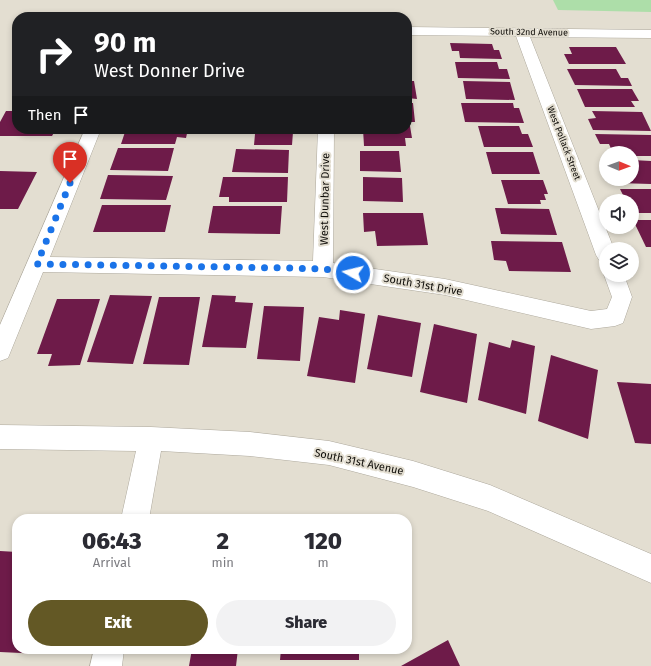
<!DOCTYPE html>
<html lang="en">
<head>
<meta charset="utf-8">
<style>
	body { margin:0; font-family:"Fira Sans",sans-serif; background:#f2f2f3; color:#2b2b33; height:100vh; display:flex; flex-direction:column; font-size:15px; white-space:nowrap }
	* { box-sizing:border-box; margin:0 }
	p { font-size:13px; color:#7c7c81 }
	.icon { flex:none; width:22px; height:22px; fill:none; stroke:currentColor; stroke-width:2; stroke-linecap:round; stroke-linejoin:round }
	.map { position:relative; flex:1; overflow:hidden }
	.side { position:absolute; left:12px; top:514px; width:400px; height:140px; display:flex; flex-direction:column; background:#fff; border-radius:16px; box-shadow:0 2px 6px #0003 }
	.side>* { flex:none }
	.banner { position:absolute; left:12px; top:12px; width:400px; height:122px; border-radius:16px; box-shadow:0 2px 6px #0003; background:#202124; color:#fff; overflow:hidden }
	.needle { width:26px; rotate:91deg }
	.buttons { position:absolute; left:599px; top:146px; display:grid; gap:8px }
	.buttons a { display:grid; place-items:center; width:40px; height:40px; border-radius:50%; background:#fff; box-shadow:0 2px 6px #0003; font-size:20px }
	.pin { position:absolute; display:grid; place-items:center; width:34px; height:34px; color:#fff; margin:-41px -17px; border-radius:50% 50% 50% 0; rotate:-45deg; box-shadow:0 0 4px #0007 }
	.pin .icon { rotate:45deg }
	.me { position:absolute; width:44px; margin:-22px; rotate:278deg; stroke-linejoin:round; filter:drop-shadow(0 0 3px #0008) }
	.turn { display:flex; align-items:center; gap:14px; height:84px; padding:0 16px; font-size:18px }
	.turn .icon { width:52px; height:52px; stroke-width:2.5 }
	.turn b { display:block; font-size:28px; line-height:34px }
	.then { display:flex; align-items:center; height:38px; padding:0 16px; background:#0003; gap:8px; font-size:15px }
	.eta { display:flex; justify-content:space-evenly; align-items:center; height:68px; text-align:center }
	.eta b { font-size:24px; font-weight:800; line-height:28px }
	.primary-button { display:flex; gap:8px; margin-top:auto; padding:8px 16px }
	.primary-button a { flex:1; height:46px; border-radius:24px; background:#635825; color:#fff; font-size:16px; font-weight:800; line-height:46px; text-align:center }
	.primary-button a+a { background:#f2f2f3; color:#2b2b33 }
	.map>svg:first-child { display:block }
	.green { fill:#addea9 }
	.building { fill:#6e1b49 }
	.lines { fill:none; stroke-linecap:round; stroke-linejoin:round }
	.minor-casing { stroke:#ada89c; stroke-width:1 }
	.minor { fill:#fff; fill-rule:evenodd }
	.route { stroke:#1a73e8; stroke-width:7; stroke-dasharray:0 12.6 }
	.labels { text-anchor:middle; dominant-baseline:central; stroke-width:4; stroke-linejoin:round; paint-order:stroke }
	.far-street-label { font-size:9px; fill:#0e0c08; stroke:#e3ded1 }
	.street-label { font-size:11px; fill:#0e0c08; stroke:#e3ded1 }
</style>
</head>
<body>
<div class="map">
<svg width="651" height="666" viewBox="0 0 651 666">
	<rect width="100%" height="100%" fill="#e3ded1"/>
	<path class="green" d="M 553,0 L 651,0 L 651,12 L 558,10 Z"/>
	<path class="building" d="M 450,43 L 492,44 L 494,50 L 499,50 L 502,59 L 460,58 L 459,51 L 452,51 Z
		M 407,47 L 410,47 L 412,58 L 407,58 Z
		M 569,47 L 616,47 L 626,64 L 569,64 L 564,54 L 572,54 Z
		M 455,62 L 497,62 L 499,69 L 507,69 L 510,79 L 458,78 Z
		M 567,69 L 616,69 L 621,78 L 628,78 L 632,86 L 575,85 Z
		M 407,81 L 414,81 L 417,99 L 407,98 Z
		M 463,81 L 510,82 L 515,100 L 466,99 Z
		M 577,89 L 632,89 L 639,101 L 631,101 L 635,107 L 585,107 Z
		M 407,103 L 413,103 L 415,122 L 407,122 Z
		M 461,103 L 513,103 L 514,108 L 519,108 L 524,123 L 465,122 Z
		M 6,111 L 17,111 L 17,129 L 56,129 L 52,136 L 0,136 L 0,122 Z
		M 592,111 L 642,112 L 651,131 L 593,130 L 588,119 L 596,118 Z
		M 407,126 L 410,126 L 412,138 L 405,138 L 406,146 L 364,146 L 363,129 L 407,129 Z
		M 478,126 L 519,126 L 522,134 L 528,134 L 533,147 L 484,147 Z
		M 126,129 L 188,129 L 186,138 L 177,137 L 175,144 L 121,144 Z
		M 248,129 L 284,129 L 284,132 L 293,132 L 292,145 L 254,145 L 255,134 L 247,134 Z
		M 595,134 L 651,135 L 651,156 L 632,156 L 632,153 L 613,153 L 609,144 L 600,144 Z
		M 118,148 L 174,148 L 168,171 L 110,170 Z
		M 236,149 L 289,150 L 288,173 L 232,172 Z
		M 360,151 L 399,151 L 401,172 L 360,171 Z
		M 486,152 L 533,152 L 540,174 L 492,174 Z
		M 632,160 L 651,161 L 651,184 L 617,183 L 615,179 L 632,179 Z
		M 0,171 L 37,172 L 18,209 L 0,209 Z
		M 108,175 L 173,176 L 166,200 L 100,199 Z
		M 223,177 L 288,177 L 287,202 L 229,202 L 229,197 L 219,197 Z
		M 363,177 L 402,178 L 403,202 L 363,201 Z
		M 501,180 L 543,180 L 548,194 L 544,194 L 546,200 L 540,200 L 541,204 L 508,204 Z
		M 620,189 L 651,189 L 651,213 L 632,213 L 632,201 L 626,201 Z
		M 102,205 L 171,205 L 165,232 L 93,232 Z
		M 213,206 L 282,206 L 280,234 L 208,233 Z
		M 495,208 L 549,209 L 557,235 L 501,234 Z
		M 363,213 L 423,213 L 428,245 L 377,246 L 375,231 L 364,232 Z
		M 633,220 L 651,220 L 651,247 L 646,247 Z
		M 491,241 L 562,242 L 571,272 L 509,271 L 506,261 L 494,260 Z
		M 110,295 L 152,296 L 133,364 L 87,362 Z
		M 212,295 L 236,296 L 235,302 L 253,303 L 246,348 L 202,347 Z
		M 159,297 L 200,297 L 189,365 L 143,364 Z
		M 57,299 L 100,299 L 80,365 L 48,366 L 52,354 L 37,354 Z
		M 264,306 L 304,307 L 300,361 L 257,359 Z
		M 340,310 L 365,314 L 355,383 L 307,376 L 319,317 L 339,320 Z
		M 378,315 L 421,323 L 412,377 L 367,369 Z
		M 434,324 L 477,334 L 467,403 L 420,392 Z
		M 512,340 L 535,346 L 526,414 L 478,400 L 489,342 L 510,348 Z
		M 551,355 L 598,370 L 588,439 L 538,421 Z
		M 617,382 L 651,384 L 651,444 L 635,443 Z
		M 0,551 L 17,552 L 17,649 L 43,649 L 42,654 L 0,652 Z
		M 448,640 L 460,666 L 401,666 Z
		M 192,649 L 238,649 L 236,666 L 189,666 Z
		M 281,649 L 359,649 L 359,660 L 280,660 Z"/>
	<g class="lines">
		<g class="minor-casing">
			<path id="minor" d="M 407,27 L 651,30 L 651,38 L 530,37 L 614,249 L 606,249 L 606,262 L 599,260 L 596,255 L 516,36 L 407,35 Z
				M 85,129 L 101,129 L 50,257 L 313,261 L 318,129 L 334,129 L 333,263 L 445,279 L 591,311 L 607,309 L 612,297 L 604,275 L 606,271 L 606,275 L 624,275 L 632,297 L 623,323 L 615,326 L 591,329 L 445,295 L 323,277 L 43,272 L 8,358 L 0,361 L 0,325 Z
				M 0,425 L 151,427 L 250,432 L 329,441 L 413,461 L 490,485 L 651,554 L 651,583 L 488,511 L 413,487 L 329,465 L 250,456 L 161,451 L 149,519 L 121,519 L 136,451 L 0,449 Z
				M 94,649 L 124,649 L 122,666 L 90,666 Z"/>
		</g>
		<use href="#minor" class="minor"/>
	</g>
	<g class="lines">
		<path class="route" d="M 70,183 L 37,264 L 287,268 L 323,269 L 353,273"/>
	</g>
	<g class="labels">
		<g class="far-street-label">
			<text transform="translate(529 32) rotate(1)">South 32nd Avenue</text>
			<text transform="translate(564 143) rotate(69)">West Pollack Street</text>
		</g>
		<g class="street-label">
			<text transform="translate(325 199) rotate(-89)">West Dunbar Drive</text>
			<text transform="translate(423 285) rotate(10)">South 31st Drive</text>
			<text transform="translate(359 462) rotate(12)">South 31st Avenue</text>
		</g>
	</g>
</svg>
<div class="buttons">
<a><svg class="needle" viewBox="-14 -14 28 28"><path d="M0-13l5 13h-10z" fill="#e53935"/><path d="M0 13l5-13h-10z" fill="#7c7c81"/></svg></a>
<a><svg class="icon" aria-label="sound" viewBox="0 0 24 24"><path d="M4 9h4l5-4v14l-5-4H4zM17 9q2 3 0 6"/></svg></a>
<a><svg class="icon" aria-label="layers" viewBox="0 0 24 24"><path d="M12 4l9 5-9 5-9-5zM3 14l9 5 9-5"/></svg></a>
</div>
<div class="pin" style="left:70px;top:183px;background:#d93025"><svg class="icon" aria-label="arrive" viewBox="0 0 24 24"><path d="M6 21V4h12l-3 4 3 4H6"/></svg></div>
<svg class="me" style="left:353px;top:273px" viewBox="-20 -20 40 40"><circle r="17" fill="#1a73e8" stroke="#fff" stroke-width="3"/><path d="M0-11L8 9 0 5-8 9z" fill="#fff"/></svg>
<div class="banner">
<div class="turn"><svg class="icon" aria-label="right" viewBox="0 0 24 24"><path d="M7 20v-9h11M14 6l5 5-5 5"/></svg><div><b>90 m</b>West Donner Drive</div></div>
<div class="then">Then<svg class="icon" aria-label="arrive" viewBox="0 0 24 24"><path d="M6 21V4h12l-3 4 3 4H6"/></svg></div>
</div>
<section class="side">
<div class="eta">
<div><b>06:43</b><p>Arrival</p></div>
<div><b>2</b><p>min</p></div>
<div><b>120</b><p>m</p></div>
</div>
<div class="primary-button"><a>Exit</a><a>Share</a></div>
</section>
</div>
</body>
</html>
